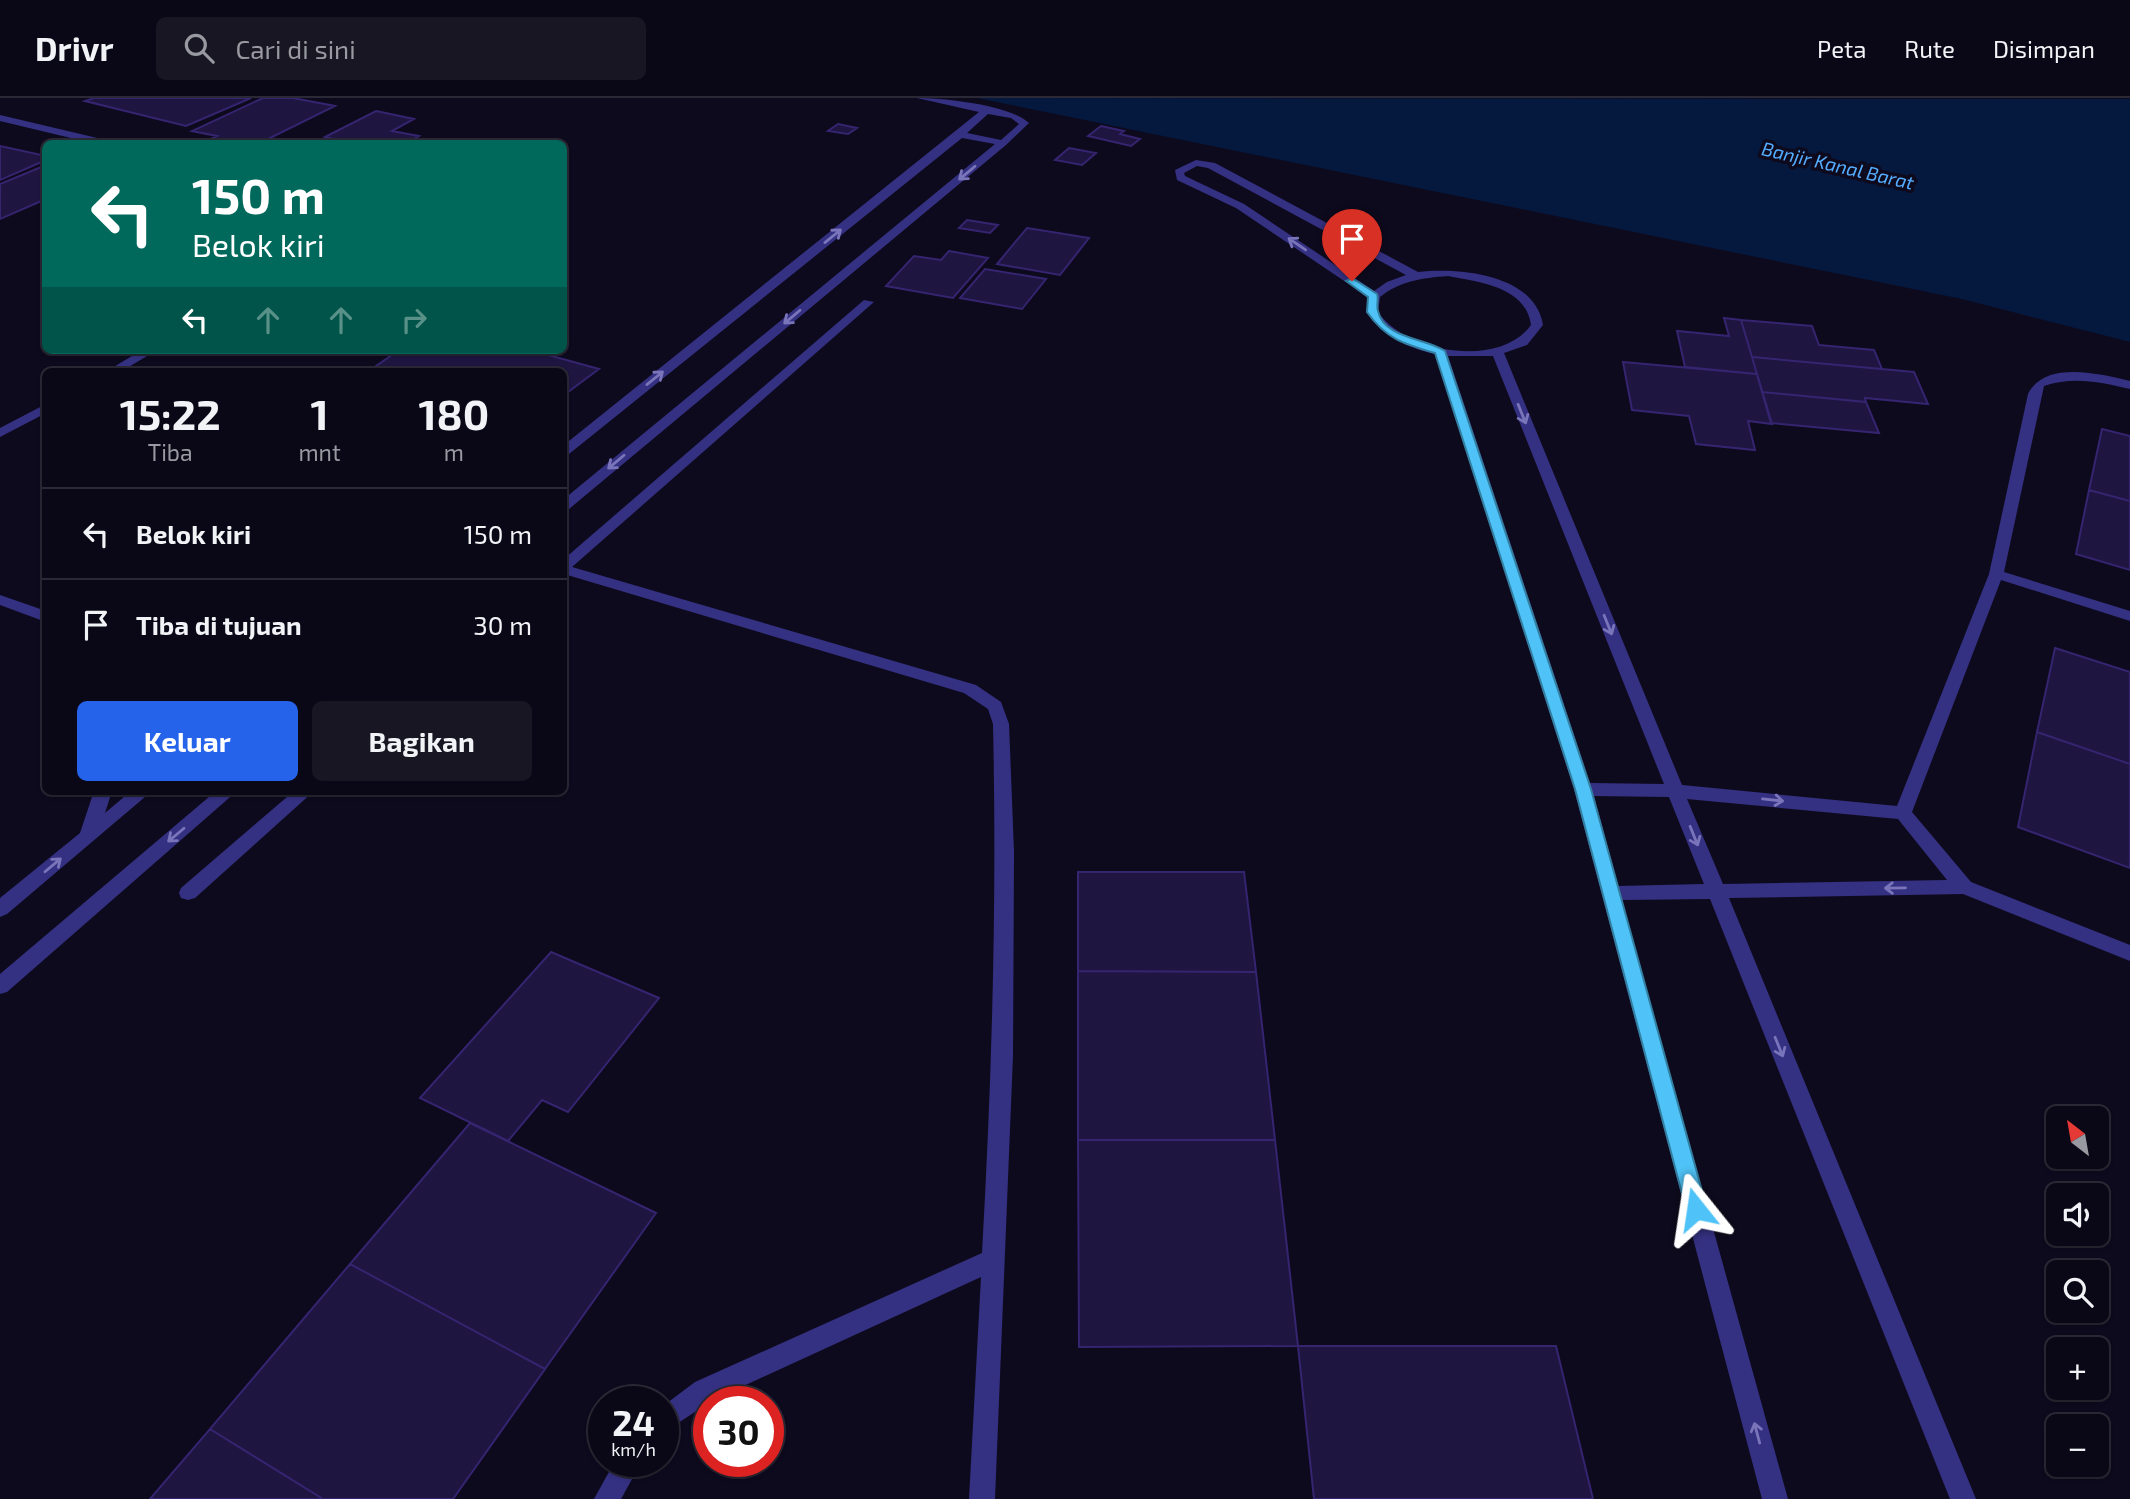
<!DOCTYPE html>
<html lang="id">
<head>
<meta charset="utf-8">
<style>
	body { margin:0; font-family:"Exo 2",sans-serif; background:#181623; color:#f1f3f6; height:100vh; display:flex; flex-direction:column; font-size:26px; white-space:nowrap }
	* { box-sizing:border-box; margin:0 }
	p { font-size:23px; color:#999aa1 }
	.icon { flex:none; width:38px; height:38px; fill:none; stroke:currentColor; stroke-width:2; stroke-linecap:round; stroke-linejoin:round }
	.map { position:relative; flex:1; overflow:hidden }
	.drawer { position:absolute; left:42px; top:270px; width:525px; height:427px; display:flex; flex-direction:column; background:#0a0816; border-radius:10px; box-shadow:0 2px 5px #0004,0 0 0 2px #2a2935 }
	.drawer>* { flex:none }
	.guide { position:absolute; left:42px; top:42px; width:525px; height:214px; border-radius:10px; box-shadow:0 2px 5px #0004,0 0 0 2px #2a2935; background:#00695c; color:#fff; overflow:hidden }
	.needle { width:46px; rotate:329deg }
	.tools { position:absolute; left:2046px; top:1008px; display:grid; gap:14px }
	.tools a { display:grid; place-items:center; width:63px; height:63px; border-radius:10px; background:#0a0816; box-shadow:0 2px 5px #0004,0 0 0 2px #2a2935; font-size:35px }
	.speed { position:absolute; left:588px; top:1288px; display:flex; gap:14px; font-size:35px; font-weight:700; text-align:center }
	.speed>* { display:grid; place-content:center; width:91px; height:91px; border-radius:50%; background:#0a0816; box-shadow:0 2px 5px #0004,0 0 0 2px #2a2935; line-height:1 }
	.speed small { font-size:18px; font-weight:400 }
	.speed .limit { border:10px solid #d22; background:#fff; color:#111 }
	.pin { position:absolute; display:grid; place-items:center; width:60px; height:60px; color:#fff; margin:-72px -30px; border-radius:50% 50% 50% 0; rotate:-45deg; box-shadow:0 0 7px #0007 }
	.pin .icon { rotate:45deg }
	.me { position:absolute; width:77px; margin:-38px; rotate:345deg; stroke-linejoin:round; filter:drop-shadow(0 0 5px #0008) }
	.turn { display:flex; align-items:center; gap:24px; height:147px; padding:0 35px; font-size:32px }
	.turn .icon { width:91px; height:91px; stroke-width:2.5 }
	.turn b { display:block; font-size:49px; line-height:60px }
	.lanes { display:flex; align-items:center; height:66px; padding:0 35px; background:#0003; justify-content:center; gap:35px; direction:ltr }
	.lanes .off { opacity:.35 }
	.eta { display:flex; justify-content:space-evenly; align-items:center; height:119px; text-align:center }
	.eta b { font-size:42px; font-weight:700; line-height:49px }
	.button { display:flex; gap:14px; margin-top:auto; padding:14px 35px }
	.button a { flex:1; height:80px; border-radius:10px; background:#2563eb; color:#fff; font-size:28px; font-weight:700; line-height:80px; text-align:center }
	.button a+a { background:#181623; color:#f1f3f6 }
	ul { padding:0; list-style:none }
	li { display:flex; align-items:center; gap:21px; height:91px; padding:0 35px; border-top:2px solid #2a2935 }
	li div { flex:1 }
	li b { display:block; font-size:26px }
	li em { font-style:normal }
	header { display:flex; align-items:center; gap:42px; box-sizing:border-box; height:98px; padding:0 35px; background:#0a0816; border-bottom:2px solid #2a2935 }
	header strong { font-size:33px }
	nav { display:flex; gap:38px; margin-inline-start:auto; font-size:24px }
	.search { width:490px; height:63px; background:#181623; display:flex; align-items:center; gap:18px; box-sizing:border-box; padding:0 24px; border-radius:10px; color:#999aa1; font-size:26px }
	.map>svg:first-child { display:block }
	.water { fill:#05183d }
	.building { fill:#1e1541; stroke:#35246f; stroke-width:2 }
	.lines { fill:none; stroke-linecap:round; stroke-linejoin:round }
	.street { fill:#353182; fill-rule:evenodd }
	.oneway { stroke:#7a74ba }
	.route { fill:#4fc3f7; stroke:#337fa1; stroke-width:2 }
	.labels { text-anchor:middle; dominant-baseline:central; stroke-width:7; stroke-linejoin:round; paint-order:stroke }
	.far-water-label { font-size:19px; font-style:italic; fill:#55adff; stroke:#0e0a1e }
</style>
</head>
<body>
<header>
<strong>Drivr</strong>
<div class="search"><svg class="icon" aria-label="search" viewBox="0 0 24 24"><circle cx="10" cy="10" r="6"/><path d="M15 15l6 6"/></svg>Cari di sini</div>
<nav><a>Peta</a><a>Rute</a><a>Disimpan</a></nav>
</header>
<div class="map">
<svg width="2130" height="1401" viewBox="0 0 2130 1401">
	<rect width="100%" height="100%" fill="#0e0a1e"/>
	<path class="water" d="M 977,0 L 2130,1 L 2130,244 L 1962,201 Z"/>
	<path class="building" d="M 94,0 L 251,0 L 186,28 L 85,3 Z
		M 263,0 L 293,0 L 335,8 L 258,46 L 201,46 L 217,38 L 192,33 Z
		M 376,13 L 414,21 L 392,33 L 419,38 L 405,46 L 349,46 L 351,45 L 325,39 Z
		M 838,26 L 857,30 L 848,36 L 828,33 Z
		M 1101,28 L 1124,33 L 1120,36 L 1140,41 L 1131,48 L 1088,38 Z
		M 0,48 L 46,58 L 46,62 L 0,82 Z
		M 1069,50 L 1096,55 L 1082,67 L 1055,62 Z
		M 46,67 L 46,101 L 0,121 L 0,86 Z
		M 967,122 L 998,127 L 990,135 L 959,130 Z
		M 1027,130 L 1089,140 L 1060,177 L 997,166 Z
		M 949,153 L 988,160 L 953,200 L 886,188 L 914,158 L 941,162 Z
		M 985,171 L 1046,181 L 1022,211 L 960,200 Z
		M 1724,220 L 1741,222 L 1757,276 L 1685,269 L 1677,233 L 1729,238 Z
		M 1741,222 L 1812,228 L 1819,247 L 1874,252 L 1882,271 L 1752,259 Z
		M 399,252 L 530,252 L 599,271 L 564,297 L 564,273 L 369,273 Z
		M 1752,259 L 1914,274 L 1928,306 L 1865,300 L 1866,304 L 1762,294 Z
		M 1623,264 L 1757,276 L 1772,326 L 1748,323 L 1755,352 L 1696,346 L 1689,318 L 1632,312 Z
		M 1762,294 L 1866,304 L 1879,335 L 1771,325 Z
		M 2102,331 L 2130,338 L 2130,403 L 2089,392 Z
		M 2089,392 L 2130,403 L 2130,472 L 2076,456 Z
		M 2055,550 L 2130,574 L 2130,666 L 2037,634 Z
		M 2037,634 L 2130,666 L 2130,770 L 2018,729 Z
		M 1078,774 L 1244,774 L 1256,874 L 1078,873 Z
		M 551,854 L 659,900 L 568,1014 L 542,1002 L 508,1043 L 420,1000 Z
		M 1078,873 L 1256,874 L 1275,1042 L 1078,1042 Z
		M 470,1025 L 656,1115 L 545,1271 L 350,1166 Z
		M 1078,1042 L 1275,1042 L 1298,1248 L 1079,1249 Z
		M 350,1166 L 545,1271 L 453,1401 L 323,1401 L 210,1331 Z
		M 1298,1248 L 1556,1248 L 1593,1401 L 1314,1401 Z
		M 210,1331 L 323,1401 L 150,1401 Z"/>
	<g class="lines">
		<path class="street" d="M 917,0 C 944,0 1010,7 1029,25 L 1006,47 L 569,411 L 564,412 L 564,401 L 995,46 L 962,40 L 569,356 L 564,357 L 564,347 L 979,14 ZM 988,16 L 1011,20 L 1019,26 L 1001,42 L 967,35 Z
			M 0,17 L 110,43 L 114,46 L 96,46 L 0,23 Z
			M 1196,62 L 1215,65 L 1418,174 C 1459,169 1535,176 1543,227 L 1527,247 L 1504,255 L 1682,687 L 1897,708 L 1989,476 L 2028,296 C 2045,262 2100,276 2130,283 L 2130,291 C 2101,284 2073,278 2044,288 L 2004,474 L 2130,513 L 2130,523 L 2001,482 L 1912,714 L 1971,784 L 2130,847 L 2130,863 L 1963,796 L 1729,800 L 1976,1401 L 1950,1401 L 1710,801 L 1622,802 L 1788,1401 L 1762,1401 L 1574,691 L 1435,256 C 1406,249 1384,239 1366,214 L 1368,199 L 1236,110 L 1177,82 L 1175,72 ZM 1197,68 L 1208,70 L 1406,177 L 1387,184 L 1374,193 L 1244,106 L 1185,78 L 1184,75 ZM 1448,178 C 1480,184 1526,189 1531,227 C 1500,271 1406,255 1378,214 L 1380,199 C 1400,183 1422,180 1448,178 ZM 1448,258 L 1493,258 L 1664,686 L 1590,685 ZM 1594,698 L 1669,699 L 1704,786 L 1618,788 ZM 1687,701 L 1898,721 L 1947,782 L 1723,786 Z
			M 864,202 L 874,204 L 572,469 L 976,587 L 1001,604 L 1009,626 L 1014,754 L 1013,957 L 995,1401 L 969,1401 L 981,1179 L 713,1302 L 663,1335 L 663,1308 L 695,1284 L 982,1155 C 992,978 997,803 993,626 L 988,611 L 964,595 L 564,476 L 564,461 Z
			M 142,252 L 157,252 L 122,273 L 107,273 Z
			M 46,306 L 46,315 L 0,339 L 0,330 Z
			M 0,497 L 46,513 L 46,524 L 0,507 Z
			M 94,693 L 112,693 L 105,715 L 131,693 L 152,693 L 7,816 L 0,819 L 0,800 L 80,735 Z
			M 216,693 L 237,693 L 7,894 L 0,896 L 0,876 Z
			M 294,693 L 314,693 L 195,800 L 188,802 L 181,800 L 179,795 L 181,790 Z
			M 615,1363 L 642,1363 L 621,1401 L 594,1401 Z"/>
	</g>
	<defs><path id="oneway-shaft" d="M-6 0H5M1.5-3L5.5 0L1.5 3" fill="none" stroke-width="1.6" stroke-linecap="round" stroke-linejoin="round" transform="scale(1.75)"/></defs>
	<g class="oneway">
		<use href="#oneway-shaft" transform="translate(967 75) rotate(140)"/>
		<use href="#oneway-shaft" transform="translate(833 138) rotate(-39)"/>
		<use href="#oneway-shaft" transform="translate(1297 146) rotate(-146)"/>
		<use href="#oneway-shaft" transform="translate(792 219) rotate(140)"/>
		<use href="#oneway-shaft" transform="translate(655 280) rotate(-39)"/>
		<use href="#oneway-shaft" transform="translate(1522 316) rotate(68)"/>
		<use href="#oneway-shaft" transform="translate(616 364) rotate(140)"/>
		<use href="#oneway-shaft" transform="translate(1608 527) rotate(68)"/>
		<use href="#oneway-shaft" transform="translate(1773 702) rotate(6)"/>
		<use href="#oneway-shaft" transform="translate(176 737) rotate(140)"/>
		<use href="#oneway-shaft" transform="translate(1694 738) rotate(68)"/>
		<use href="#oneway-shaft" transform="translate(53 767) rotate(-40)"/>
		<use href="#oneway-shaft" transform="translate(1895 790) rotate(179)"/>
		<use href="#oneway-shaft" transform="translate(1779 949) rotate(68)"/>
		<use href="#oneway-shaft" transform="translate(1757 1335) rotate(-105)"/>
	</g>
	<path class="route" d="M 1352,180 L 1377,196 C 1379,201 1376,207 1378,213 C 1384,241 1427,240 1445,253 L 1591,691 L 1707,1111 L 1704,1118 L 1696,1121 L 1689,1118 L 1686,1111 L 1575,691 L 1435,255 C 1404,246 1386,241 1367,214 L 1368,199 L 1346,183 Z"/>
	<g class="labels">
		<g class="far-water-label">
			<text transform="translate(1838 67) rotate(13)">Banjir Kanal Barat</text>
		</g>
	</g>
</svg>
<div class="tools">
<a><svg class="needle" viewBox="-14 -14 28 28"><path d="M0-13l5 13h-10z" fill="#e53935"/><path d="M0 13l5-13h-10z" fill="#999aa1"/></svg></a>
<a><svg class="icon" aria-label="sound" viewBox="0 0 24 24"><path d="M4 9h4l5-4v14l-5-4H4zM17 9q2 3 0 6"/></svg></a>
<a><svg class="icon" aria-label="search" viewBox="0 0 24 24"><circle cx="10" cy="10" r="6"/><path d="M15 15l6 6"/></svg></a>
<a>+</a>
<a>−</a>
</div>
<div class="speed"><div>24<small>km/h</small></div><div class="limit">30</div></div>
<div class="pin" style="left:1352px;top:183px;background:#d93025"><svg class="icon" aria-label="arrive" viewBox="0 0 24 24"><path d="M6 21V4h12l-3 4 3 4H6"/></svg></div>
<svg class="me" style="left:1696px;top:1111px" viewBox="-20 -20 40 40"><path d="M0-17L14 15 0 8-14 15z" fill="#4fc3f7" stroke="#fff" stroke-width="4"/></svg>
<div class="guide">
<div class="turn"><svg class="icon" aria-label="left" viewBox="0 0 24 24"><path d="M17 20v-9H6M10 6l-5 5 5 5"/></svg><div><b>150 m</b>Belok kiri</div></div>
<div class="lanes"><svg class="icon" aria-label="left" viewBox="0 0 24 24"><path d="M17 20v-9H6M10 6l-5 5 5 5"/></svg><svg class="icon off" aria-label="ahead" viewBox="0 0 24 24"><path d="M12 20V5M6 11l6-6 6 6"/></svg><svg class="icon off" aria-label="ahead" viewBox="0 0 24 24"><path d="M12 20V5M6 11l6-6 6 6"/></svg><svg class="icon off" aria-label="right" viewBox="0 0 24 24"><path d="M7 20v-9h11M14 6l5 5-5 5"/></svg></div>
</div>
<section class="drawer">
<div class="eta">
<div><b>15:22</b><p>Tiba</p></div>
<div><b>1</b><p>mnt</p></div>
<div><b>180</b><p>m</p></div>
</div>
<ul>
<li><svg class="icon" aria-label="left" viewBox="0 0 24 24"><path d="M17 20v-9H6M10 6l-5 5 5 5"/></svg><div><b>Belok kiri</b></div><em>150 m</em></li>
<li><svg class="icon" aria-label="arrive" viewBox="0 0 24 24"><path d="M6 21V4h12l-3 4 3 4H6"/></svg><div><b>Tiba di tujuan</b></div><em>30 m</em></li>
</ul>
<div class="button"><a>Keluar</a><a>Bagikan</a></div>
</section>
</div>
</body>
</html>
